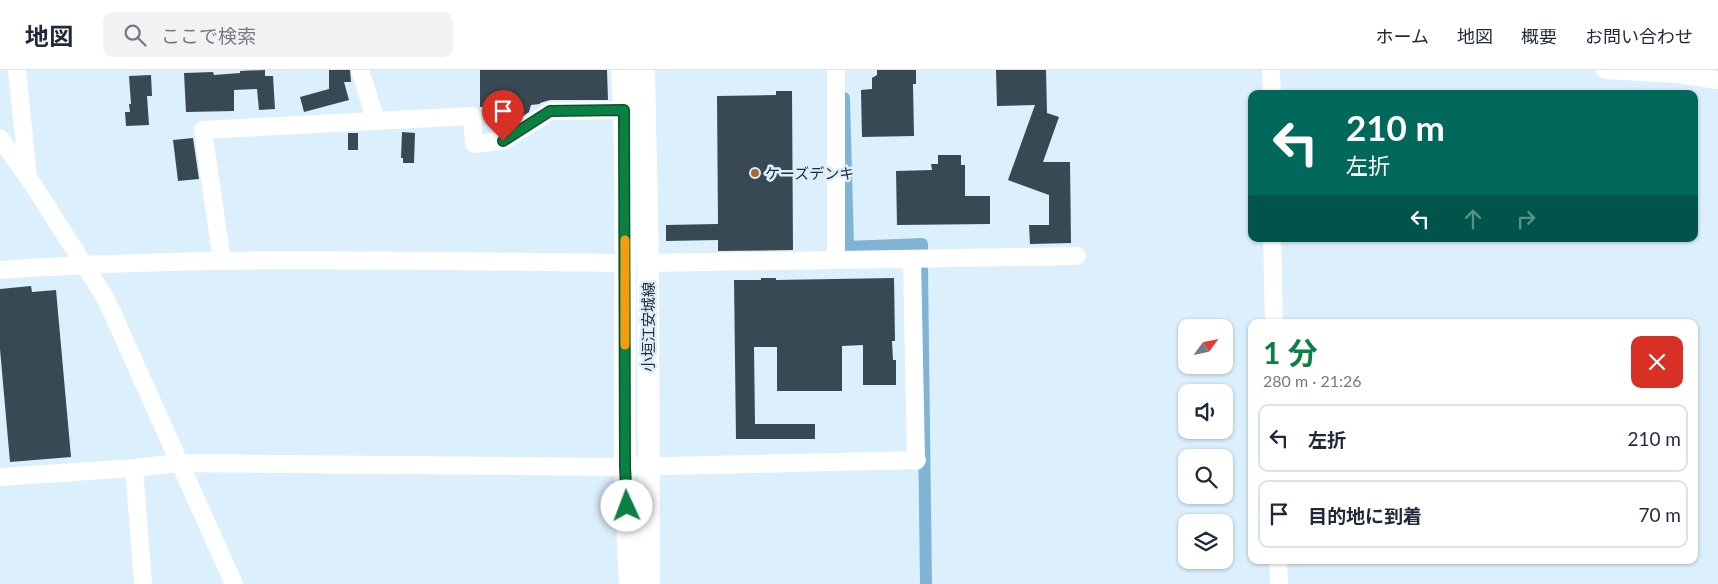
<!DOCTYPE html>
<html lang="ja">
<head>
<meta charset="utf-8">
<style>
	body { margin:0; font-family:Lato,"Noto Sans JP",sans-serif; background:#f2f2f3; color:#1f2937; height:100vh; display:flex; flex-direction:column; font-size:19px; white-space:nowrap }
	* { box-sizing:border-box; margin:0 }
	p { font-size:16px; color:#747a83 }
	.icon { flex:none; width:28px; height:28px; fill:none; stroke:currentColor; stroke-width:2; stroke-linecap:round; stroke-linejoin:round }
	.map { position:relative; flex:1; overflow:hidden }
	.side { position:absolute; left:1248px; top:249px; width:450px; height:245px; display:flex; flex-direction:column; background:#fff; border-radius:10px; box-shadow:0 1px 4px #0004 }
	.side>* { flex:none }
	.guide { position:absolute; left:1248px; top:20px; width:450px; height:152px; border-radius:10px; box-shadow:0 1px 4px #0004; background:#00695c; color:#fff; overflow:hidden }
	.needle { width:32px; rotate:57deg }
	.controls { position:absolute; left:1178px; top:249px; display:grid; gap:10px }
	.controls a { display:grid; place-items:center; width:55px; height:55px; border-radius:10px; background:#fff; box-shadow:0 1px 4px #0004; font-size:25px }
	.pin { position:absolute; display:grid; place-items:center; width:42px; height:42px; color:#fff; margin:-51px -21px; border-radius:50% 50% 50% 0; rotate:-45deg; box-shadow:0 0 5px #0007 }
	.pin .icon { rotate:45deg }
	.me { position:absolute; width:55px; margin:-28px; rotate:358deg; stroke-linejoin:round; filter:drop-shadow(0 0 4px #0008) }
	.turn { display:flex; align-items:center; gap:18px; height:105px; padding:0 15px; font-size:22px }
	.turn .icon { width:65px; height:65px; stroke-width:2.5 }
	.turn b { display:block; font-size:35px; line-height:42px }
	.lanes { display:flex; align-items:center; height:48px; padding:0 15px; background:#0003; justify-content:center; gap:25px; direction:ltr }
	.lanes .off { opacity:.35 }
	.round { display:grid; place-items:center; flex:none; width:52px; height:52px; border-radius:10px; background:#f2f2f3 }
	.summary { display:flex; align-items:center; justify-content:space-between; height:85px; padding:0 15px }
	h1 { font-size:30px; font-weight:700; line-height:38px; color:#0b8043 }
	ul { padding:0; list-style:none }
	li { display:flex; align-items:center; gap:15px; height:68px; margin:0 10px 8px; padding:0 5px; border:2px solid #e0e1e3; border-radius:10px }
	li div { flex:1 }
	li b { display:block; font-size:19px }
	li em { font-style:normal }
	header { display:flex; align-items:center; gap:30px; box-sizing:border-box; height:70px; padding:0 25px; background:#fff; border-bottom:1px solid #e0e1e3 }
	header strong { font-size:24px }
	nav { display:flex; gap:28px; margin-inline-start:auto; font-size:18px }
	.search { width:350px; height:45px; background:#f2f2f3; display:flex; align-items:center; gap:12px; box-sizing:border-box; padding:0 18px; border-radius:10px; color:#747a83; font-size:19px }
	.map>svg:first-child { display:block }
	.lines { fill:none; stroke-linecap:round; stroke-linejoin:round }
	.canal { stroke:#81b4d4; stroke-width:12 }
	.building { fill:#384953 }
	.minor { stroke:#fff; stroke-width:18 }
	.major { stroke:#fff; stroke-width:22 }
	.route-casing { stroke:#07532c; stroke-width:12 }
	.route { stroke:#0b8043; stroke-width:9 }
	.slow { stroke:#f59e0b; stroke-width:9 }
	.poi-dot { fill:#aa6835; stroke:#dbeffc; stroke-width:2 }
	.labels { text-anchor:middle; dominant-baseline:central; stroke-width:5; stroke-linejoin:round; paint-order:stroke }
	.poi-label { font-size:15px; fill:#262d32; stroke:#dbeffc; text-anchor:start }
	.street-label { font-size:15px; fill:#262d32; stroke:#dbeffc }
</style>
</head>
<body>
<header>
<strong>地図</strong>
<div class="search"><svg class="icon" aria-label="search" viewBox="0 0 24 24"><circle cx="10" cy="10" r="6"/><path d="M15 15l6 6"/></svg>ここで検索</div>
<nav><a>ホーム</a><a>地図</a><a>概要</a><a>お問い合わせ</a></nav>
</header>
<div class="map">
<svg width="1718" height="514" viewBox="0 0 1718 514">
	<rect width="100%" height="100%" fill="#dbeffc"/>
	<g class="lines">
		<path class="canal" d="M 844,28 L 848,177 L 922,174 L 922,178
			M 922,199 L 926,514"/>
	</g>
	<path class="building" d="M 265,0 L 265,6 L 273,6 L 275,39 L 259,40 L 257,19 L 234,20 L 234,41 L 186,42 L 184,3 L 213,2 L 214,5 L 240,3 L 240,1 Z
		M 329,0 L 350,0 L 351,12 L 344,12 L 349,30 L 304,42 L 300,27 L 329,19 Z
		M 480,0 L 607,0 L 608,30 L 550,30 L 540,33 L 540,34 L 531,35 L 529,42 L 520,48 L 499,48 L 499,37 L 480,37 Z
		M 877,0 L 916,0 L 916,14 L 913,14 L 914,66 L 862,67 L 861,20 L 872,19 L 872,8 L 877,5 Z
		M 996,0 L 1046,0 L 1047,43 L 1059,47 L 1043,92 L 1070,92 L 1071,173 L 1030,174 L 1029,155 L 1049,155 L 1049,125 L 1008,110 L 1035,35 L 997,36 Z
		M 151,5 L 152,26 L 147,26 L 149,55 L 126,56 L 125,42 L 130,42 L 129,34 L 131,34 L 129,6 Z
		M 776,21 L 792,21 L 793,180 L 718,181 L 718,170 L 666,171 L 666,155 L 718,154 L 717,26 L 776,25 Z
		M 402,62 L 415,63 L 414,93 L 403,93 L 403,88 L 401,88 Z
		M 348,63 L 358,63 L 358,80 L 348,80 Z
		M 193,68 L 199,109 L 178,111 L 173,70 Z
		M 938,85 L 961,85 L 961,95 L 965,95 L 965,126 L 990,126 L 990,154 L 897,155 L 896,101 L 932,100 L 931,94 L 938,94 Z
		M 761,208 L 776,208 L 776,210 L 894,208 L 895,271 L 892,271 L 893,290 L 896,290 L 896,315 L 863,315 L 863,275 L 842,276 L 842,321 L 777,321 L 777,277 L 754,277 L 755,354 L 815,354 L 815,369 L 736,369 L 734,210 L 761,210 Z
		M 31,216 L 32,222 L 56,220 L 71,387 L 10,392 L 0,279 L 0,219 Z"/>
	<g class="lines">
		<path class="minor" d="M 17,0 L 28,107 L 106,229 L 234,514
			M 360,0 L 376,51
			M 836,0 L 836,189
			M 1271,0 L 1272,24
			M 1605,0 L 1678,4 L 1718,10
			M 0,68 L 27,106
			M 1272,169 L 1274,252
			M 912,189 L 916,391
			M 222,191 L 203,60 L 472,46 L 474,74 L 503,71 L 551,41 L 624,40
			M 648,193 L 1077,186
			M 0,200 C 208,185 417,191 625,193
			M 134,398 L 143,514
			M 0,407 L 134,398 L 179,393 L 625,397 L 917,390
			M 1278,490 L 1279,514"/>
		<path class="major" d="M 622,0 C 629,132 623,265 625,397 C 626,436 628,475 630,514
			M 644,0 L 648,193 L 649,514"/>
	</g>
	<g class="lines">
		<g class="route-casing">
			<path id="route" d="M 503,71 L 550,41 L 624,40 L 625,397 L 627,436"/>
		</g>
		<use href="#route" class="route"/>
		<path class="slow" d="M 625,170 L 625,275"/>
	</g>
	<circle class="poi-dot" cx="755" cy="103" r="5"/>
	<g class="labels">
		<g class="poi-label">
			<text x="765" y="103">ケーズデンキ</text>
		</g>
		<g class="street-label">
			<text transform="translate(648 257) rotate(-90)">小垣江安城線</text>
		</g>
	</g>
</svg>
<div class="controls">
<a><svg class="needle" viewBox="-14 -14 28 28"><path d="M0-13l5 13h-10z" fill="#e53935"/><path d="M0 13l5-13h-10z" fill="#747a83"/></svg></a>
<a><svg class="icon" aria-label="sound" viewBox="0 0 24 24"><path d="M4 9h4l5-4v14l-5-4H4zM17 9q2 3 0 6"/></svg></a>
<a><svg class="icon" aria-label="search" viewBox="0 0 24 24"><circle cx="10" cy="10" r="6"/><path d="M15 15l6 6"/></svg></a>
<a><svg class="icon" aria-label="layers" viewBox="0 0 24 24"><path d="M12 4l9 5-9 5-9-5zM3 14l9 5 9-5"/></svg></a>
</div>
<div class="pin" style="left:503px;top:71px;background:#d93025"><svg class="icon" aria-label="arrive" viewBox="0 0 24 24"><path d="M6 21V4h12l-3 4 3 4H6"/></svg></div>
<svg class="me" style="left:627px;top:436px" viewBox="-20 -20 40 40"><circle r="19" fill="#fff"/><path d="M0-13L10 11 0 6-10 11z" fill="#0b8043"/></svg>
<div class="guide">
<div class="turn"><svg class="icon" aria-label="left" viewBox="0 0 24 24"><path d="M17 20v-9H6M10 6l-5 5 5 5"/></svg><div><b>210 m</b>左折</div></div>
<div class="lanes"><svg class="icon" aria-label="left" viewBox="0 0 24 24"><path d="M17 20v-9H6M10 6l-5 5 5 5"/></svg><svg class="icon off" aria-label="ahead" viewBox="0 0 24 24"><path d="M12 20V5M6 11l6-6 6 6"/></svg><svg class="icon off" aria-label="right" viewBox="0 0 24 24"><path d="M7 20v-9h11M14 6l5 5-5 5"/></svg></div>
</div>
<section class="side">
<div class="summary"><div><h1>1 分</h1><p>280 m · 21:26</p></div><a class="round" style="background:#d93025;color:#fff"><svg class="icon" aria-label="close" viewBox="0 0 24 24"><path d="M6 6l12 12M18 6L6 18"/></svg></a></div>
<ul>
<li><svg class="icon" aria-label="left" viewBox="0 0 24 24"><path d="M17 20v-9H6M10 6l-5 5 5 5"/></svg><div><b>左折</b></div><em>210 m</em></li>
<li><svg class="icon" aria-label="arrive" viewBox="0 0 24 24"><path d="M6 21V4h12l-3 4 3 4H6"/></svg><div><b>目的地に到着</b></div><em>70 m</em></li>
</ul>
</section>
</div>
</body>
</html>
